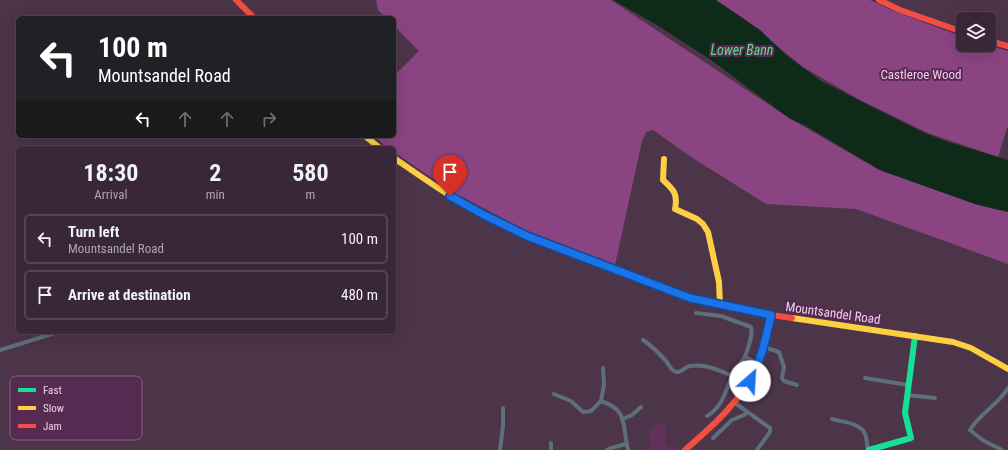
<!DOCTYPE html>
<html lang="en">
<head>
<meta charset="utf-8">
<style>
	body { margin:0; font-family:"Roboto Condensed",sans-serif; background:#443342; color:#f1f3f6; height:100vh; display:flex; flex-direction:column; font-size:15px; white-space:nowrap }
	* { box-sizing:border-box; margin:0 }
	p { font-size:13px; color:#aba5ad }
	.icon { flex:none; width:22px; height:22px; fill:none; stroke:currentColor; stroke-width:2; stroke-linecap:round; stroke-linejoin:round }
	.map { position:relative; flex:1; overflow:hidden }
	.panel { position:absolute; left:16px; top:146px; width:380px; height:188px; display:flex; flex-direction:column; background:#392737; border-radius:6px; box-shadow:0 4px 16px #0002,0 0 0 1px #534452 }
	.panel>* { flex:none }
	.hud { position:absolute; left:16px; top:16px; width:380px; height:122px; border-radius:6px; box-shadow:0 4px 16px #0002,0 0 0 1px #534452; background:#202124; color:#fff; overflow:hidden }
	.buttons { position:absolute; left:956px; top:12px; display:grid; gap:8px }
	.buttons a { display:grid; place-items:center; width:40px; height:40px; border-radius:6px; background:#392737; box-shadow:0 4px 16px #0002,0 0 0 1px #534452; font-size:20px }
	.pin { position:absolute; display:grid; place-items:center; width:34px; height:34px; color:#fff; margin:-41px -17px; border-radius:50% 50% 50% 0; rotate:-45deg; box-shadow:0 0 4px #0007 }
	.pin .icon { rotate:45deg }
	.me { position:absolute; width:44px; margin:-22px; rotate:26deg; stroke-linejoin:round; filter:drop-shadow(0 0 3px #0008) }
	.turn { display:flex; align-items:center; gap:14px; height:84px; padding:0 16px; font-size:18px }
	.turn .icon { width:52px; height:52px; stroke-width:2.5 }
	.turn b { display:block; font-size:28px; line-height:34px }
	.lanes { display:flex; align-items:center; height:38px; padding:0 16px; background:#0003; justify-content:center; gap:20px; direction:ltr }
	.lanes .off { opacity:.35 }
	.eta { display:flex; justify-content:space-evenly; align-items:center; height:68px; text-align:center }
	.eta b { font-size:24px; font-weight:700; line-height:28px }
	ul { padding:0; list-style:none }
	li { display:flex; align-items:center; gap:12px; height:50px; margin:0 8px 6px; padding:0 8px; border:2px solid #534452; border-radius:6px }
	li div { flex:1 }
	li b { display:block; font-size:15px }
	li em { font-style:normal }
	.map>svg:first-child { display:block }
	.built { fill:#61315b }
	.forest { fill:#8a4482 }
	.water { fill:#0e2a19 }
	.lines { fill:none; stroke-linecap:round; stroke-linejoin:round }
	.street { stroke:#5d6f7a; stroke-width:4 }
	.fast { stroke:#16e098; stroke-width:6 }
	.slow { stroke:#ffcf43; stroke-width:6 }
	.jam { stroke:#f24e42; stroke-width:6 }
	.route-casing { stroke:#114b97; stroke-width:10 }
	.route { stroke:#1a73e8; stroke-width:7 }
	.labels { text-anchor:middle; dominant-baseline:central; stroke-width:4; stroke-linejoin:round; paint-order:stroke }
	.park-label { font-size:13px; fill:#f4caed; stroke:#572a51 }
	.street-label { font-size:13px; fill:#edd2e8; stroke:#572a51 }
	.water-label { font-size:14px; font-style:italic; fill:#5cdd88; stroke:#572a51 }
	.key { fill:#572a51; stroke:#845c7e; stroke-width:1 }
	.key-label { font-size:11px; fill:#edd2e8 }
</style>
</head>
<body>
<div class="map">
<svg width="1008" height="450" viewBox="0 0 1008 450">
	<rect width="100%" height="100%" fill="#4c3449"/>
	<path class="built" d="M 659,423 L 666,427 L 666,446 L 678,448 L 675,450 L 650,450 L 649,430 Z"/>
	<path class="forest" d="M 376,0 L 611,0 L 789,118 L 879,170 L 975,204 L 994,209 L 1008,211 L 1008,264 L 856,209 L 766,204 L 691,157 L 653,130 L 646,132 L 642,141 L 615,265 L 527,231 L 451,191 L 394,152 L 394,148 L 388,148 L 374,136 L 394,136 L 394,76 L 419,51 L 394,26 L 394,18 L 386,18 L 378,10 Z
		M 714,0 L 870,0 L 891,10 L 963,37 L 963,45 L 988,45 L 1008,51 L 1008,128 L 1007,128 L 998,157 L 928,133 L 860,100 L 803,67 L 743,18 Z"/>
	<path class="water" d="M 613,0 L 716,0 L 760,30 L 786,55 L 821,81 L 920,131 L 948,142 L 1008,160 L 1008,212 L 975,204 L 880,170 L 806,126 L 789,118 L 711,60 L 657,25 Z"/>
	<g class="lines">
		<path class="street" d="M 696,313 L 721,316 L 751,327 C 753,337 748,347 745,357 L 759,363
			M 643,340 C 652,346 659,353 666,361 C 669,364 670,369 674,371 C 680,375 684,367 690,366 C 706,364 719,370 732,376
			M 764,347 L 779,352 L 784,367 L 782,378 L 784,381 L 797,385
			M 0,350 L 58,332
			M 603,368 L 604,385 L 601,401 C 629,410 622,426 628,450
			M 865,378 L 908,385
			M 554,394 L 571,401 L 583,412 L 591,411 L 601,401
			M 907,395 L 935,398
			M 735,403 L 770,428 L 770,432 L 757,450
			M 707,416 C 722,408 726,390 732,376 C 736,369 740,363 745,357
			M 623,419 L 632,415 L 641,407
			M 832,419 C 842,422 861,423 865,434 C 867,439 867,445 868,450
			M 713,438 L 732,420 L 744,415 L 747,412
			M 551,443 L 551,450
			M 500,450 L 503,426 L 503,408
			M 607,450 L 611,448 L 626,444
			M 1002,450 L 984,441 L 970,430 C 980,413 998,405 1008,388"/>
		<path class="fast" d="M 869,450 L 911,438 L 905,413 L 915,336"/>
		<path class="slow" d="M 365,136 L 380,148
			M 394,158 C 423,178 452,199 483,215 C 529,239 578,256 627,274
			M 664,159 L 663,180 C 674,190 678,194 675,209 L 697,219 L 703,224 L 708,232 L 719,282 L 720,305
			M 792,318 L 953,342 L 971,348 L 1008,369"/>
		<path class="jam" d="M 236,0 L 254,18
			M 879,0 L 900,10 L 963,32
			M 989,41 L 1008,46
			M 627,274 L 690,298 L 771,315 L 792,318
			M 685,450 C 714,425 743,399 759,363 C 765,348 768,331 771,315"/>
	</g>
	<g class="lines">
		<g class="route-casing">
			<path id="route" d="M 450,196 L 484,215 L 527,236 L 690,298 L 771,315 C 766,339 761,360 750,381"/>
		</g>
		<use href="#route" class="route"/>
	</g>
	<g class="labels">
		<g class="park-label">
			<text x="921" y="74">Castleroe Wood</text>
		</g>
		<g class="street-label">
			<text transform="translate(833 313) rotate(8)">Mountsandel Road</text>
		</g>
		<g class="water-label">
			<text x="742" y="50">Lower Bann</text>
		</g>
	</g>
	<rect x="10" y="376" width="132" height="64" rx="6" class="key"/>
	<rect x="18" y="388" width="18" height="4" fill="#16e098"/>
	<rect x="18" y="406" width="18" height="4" fill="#ffcf43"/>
	<rect x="18" y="424" width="18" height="4" fill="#f24e42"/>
	<g class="key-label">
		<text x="43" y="394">Fast</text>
		<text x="43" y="412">Slow</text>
		<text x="43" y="430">Jam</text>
	</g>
</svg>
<div class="buttons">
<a><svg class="icon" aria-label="layers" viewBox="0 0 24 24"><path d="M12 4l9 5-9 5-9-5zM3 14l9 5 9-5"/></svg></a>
</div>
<div class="pin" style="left:450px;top:196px;background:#d93025"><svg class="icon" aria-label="arrive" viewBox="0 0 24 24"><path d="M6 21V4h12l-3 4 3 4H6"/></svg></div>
<svg class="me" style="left:750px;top:381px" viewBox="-20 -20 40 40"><circle r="19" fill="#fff"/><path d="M0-13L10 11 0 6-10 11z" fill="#1a73e8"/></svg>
<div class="hud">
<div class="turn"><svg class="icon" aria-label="left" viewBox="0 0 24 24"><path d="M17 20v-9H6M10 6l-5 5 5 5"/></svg><div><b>100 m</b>Mountsandel Road</div></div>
<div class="lanes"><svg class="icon" aria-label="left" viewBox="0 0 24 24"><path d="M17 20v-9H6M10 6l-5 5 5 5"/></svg><svg class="icon off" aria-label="ahead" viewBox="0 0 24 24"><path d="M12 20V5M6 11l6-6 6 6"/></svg><svg class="icon off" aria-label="ahead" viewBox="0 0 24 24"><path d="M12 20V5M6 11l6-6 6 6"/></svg><svg class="icon off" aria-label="right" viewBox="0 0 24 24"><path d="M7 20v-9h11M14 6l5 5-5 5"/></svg></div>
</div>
<section class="panel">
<div class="eta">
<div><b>18:30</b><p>Arrival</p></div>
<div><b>2</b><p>min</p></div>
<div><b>580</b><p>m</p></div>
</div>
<ul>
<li><svg class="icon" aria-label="left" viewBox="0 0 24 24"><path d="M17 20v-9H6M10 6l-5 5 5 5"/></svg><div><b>Turn left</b><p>Mountsandel Road</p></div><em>100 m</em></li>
<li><svg class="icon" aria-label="arrive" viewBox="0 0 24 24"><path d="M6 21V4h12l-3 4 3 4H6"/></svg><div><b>Arrive at destination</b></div><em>480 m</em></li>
</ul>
</section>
</div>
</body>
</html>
